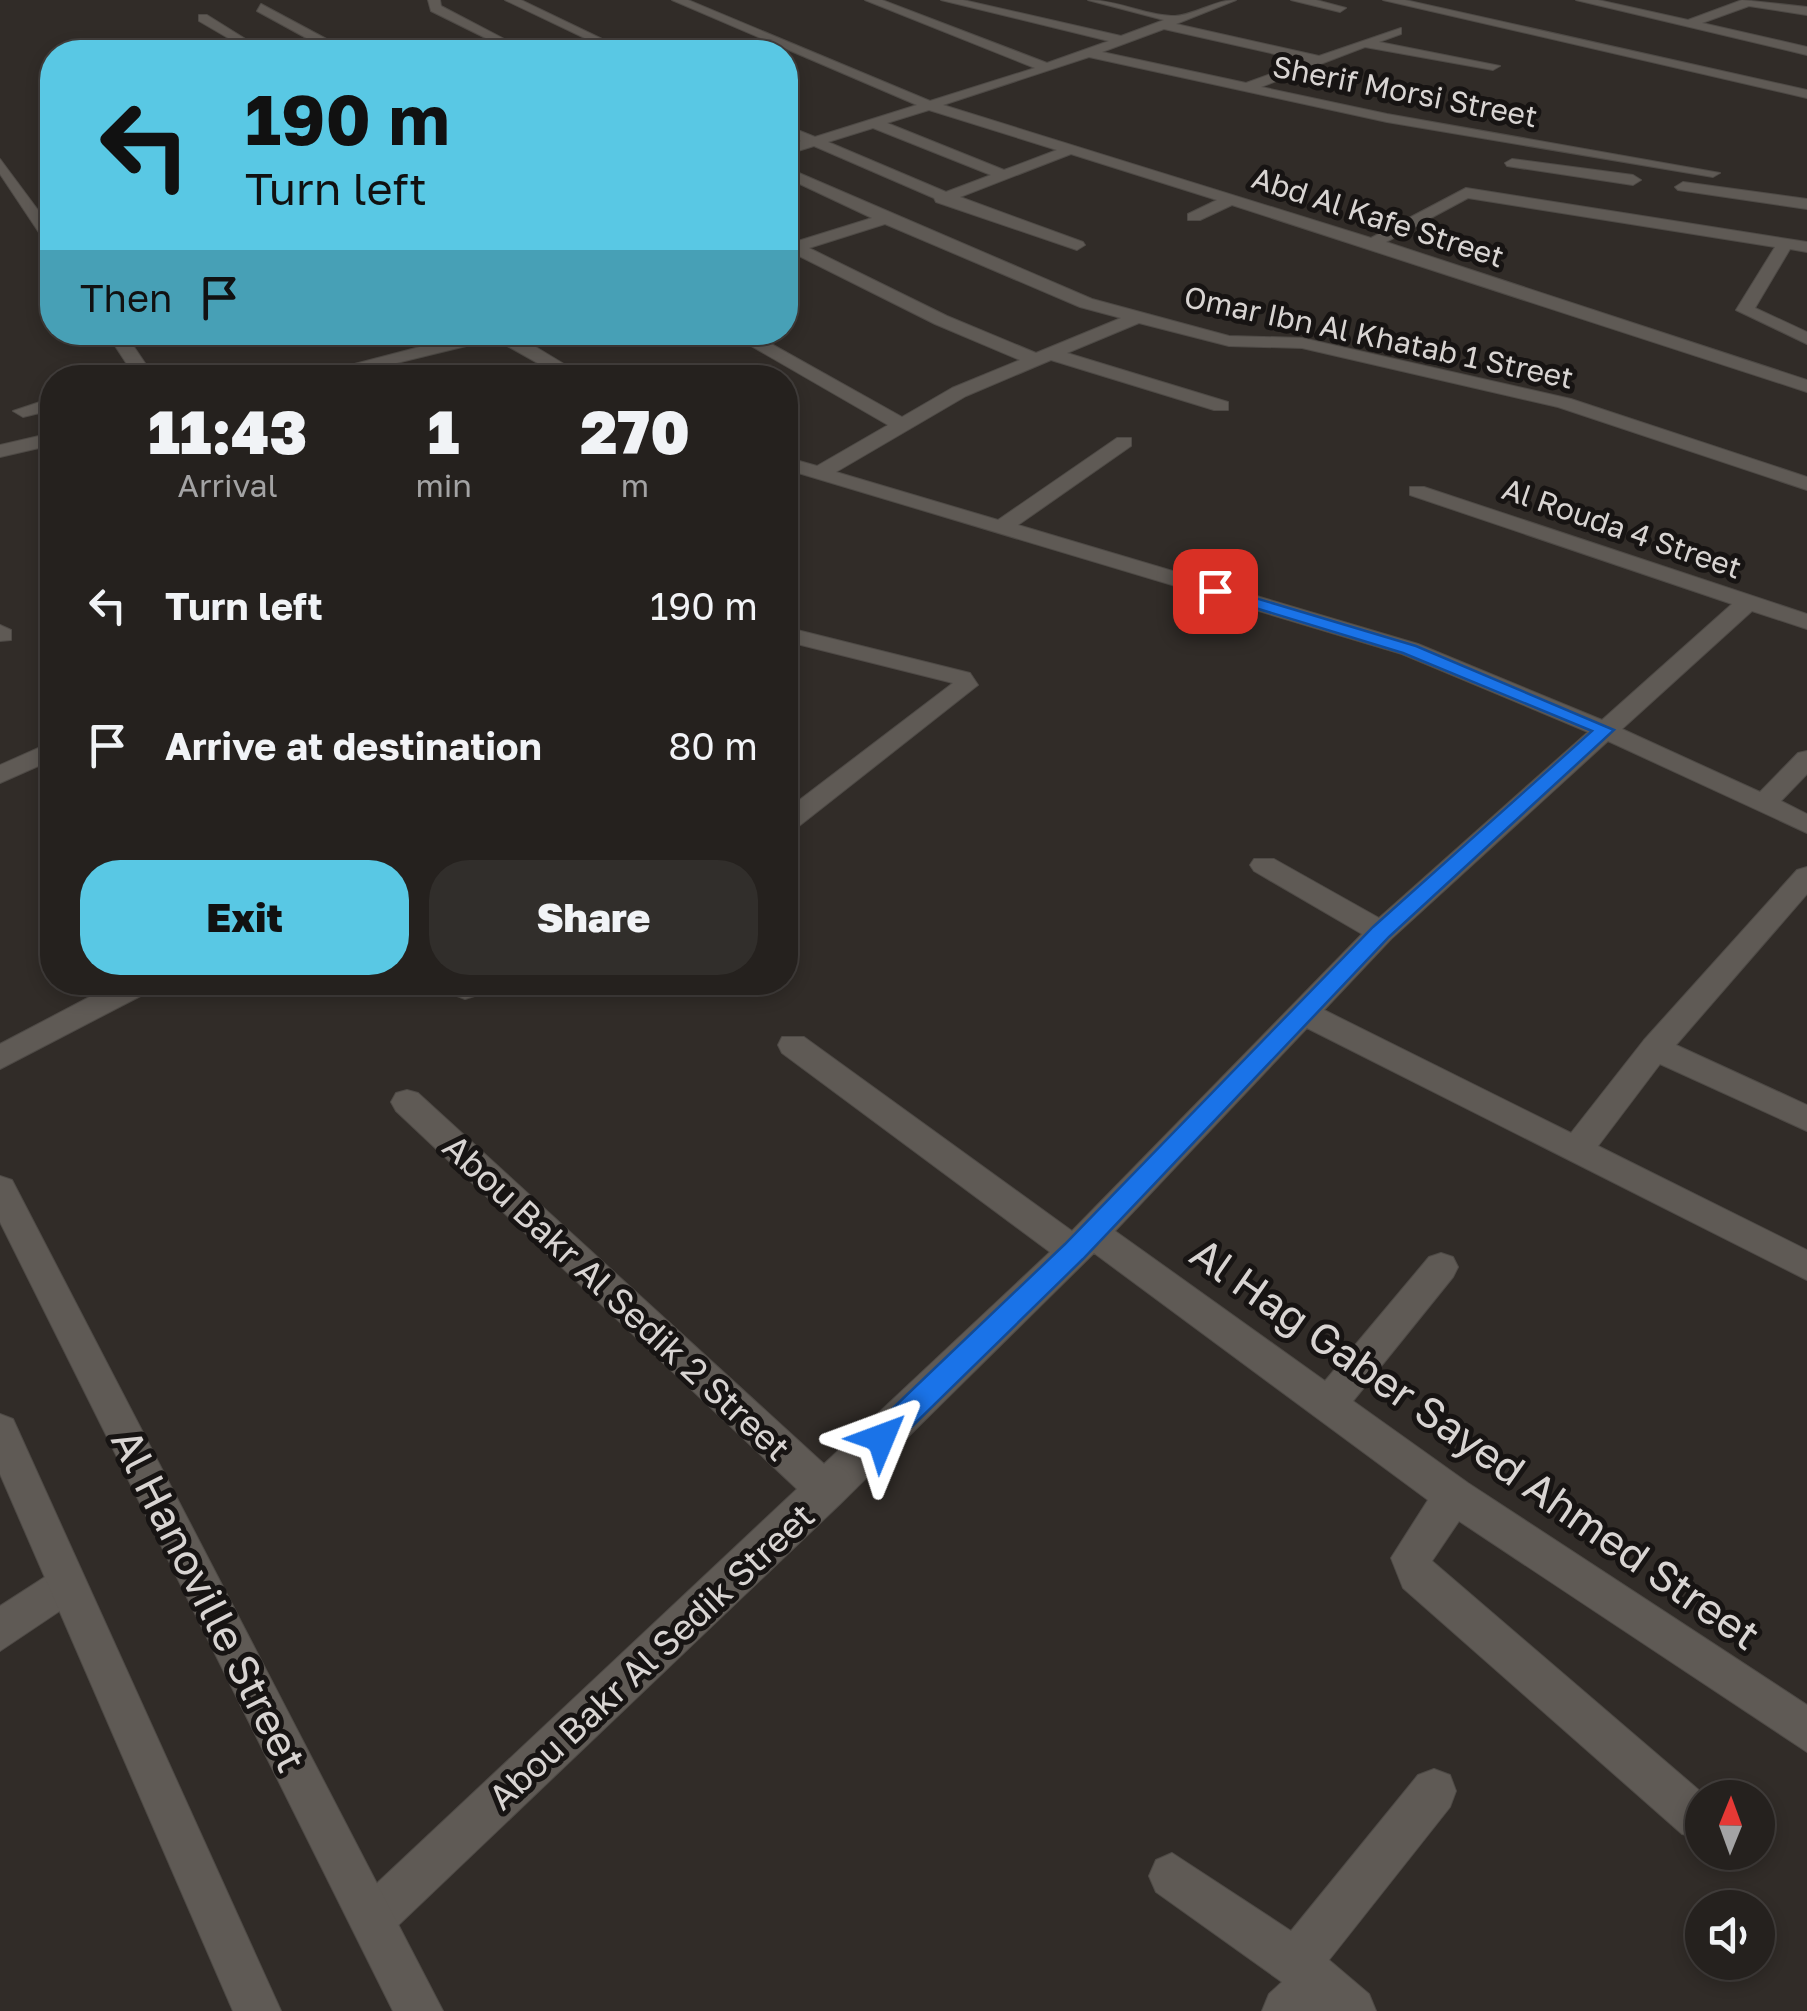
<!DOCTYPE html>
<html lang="en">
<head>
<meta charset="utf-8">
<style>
	body { margin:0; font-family:"Golos Text",sans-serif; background:#312e2b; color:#f1f3f6; height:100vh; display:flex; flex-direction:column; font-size:38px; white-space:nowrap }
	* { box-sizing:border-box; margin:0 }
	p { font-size:32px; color:#a3a3a4 }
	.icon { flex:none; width:55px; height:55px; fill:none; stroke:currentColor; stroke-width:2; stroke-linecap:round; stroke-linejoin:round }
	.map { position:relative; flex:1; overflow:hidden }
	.panel { position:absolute; left:40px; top:365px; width:758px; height:630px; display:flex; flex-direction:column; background:#25211e; border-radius:40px; box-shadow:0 5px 15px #0003,0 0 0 2px #423e3c }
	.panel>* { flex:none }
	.banner { position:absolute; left:40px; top:40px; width:758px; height:305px; border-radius:40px; box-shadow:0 5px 15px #0003,0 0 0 2px #423e3c; background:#59c8e4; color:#111; overflow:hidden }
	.needle { width:65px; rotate:1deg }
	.controls { position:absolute; left:1685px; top:1780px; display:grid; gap:20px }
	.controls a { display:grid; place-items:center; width:90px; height:90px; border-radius:50%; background:#25211e; box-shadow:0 5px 15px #0003,0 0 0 2px #423e3c; font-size:50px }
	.pin { position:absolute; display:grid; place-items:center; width:85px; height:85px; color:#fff; margin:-42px; border-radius:20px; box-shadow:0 5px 15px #0006 }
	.me { position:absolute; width:110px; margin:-55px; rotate:46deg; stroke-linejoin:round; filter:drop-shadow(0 0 8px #0008) }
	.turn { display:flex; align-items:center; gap:35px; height:210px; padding:0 40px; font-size:45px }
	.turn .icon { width:130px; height:130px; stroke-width:2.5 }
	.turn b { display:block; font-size:70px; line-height:85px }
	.then { display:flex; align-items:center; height:95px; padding:0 40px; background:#0003; gap:20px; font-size:38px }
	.eta { display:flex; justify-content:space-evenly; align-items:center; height:170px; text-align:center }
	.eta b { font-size:60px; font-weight:800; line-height:70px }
	.primary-button { display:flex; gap:20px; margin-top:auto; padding:20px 40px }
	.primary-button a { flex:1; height:115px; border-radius:40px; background:#59c8e4; color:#111; font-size:40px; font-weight:800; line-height:115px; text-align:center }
	.primary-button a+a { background:#312e2b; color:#f1f3f6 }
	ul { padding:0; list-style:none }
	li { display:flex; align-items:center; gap:30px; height:140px; padding:0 40px }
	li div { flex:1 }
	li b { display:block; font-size:38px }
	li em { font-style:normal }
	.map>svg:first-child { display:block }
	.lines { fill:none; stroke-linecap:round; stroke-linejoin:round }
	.minor-casing { stroke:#4e4a46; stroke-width:2 }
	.tertiary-casing { stroke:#4e4a46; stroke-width:2 }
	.minor { fill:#5f5a55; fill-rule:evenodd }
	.tertiary { fill:#5f5a55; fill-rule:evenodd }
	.route { fill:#1a73e8; stroke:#114b97; stroke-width:2.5 }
	.labels { text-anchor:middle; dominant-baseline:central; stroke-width:10; stroke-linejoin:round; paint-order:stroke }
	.far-street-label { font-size:30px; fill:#d8d4d2; stroke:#171413 }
	.street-label { font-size:35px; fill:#d8d4d2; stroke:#171413 }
	.near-street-label { font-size:42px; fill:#d8d4d2; stroke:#171413 }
</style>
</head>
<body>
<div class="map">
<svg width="1807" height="2011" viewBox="0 0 1807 2011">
	<rect width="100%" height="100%" fill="#312c28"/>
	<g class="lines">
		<g class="minor-casing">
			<path id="minor" d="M 428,0 L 440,0 L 441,6 L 529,52 L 514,52 L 431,11 Z
				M 505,0 L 521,0 L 629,52 L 614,52 Z
				M 672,0 L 688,0 L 930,101 L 1035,68 L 865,0 L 882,0 L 1047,63 L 1109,41 L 941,0 L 963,0 L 1121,36 L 1164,20 L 1088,0 C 1118,0 1146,16 1175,16 C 1195,15 1214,0 1236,0 L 1176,24 L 1319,56 L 1401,28 L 1401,34 L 1379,42 L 1500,66 L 1493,70 L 1365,47 L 1261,87 L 1387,114 L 1720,173 L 1713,177 L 1387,122 L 1089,57 L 943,105 L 1371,238 L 1466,188 L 1807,242 L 1807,252 L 1790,249 L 1755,308 L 1807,332 L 1807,344 L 1736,310 L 1775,247 L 1468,198 L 1386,242 L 1807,380 L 1807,392 L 1232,205 L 1200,220 L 1188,220 L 1188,214 L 1217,200 L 1071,154 L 960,197 L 1083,242 L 1085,245 L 1077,250 L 936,202 L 934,198 L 814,146 L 785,155 L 785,146 L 801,141 L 785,134 L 785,125 L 815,137 L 917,105 ZM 1164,29 L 1306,61 L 1246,83 L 1102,52 ZM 929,110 L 1057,150 L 1004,170 L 887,123 ZM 873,128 L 991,175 L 946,192 L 828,142 Z
				M 1291,0 L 1316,0 L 1346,8 L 1340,12 Z
				M 1383,0 L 1405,0 L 1807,90 L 1807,98 Z
				M 1576,0 L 1598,0 L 1688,20 L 1742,0 L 1807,7 L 1807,15 L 1749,6 L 1702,23 L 1807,47 L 1807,55 Z
				M 261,4 L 345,49 L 346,52 L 332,52 L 257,11 Z
				M 199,15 L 207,15 L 266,52 L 252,52 L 199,21 Z
				M 97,39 L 113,52 L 100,52 L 91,43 Z
				M 0,159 L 52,229 L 52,245 L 46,243 L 0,174 Z
				M 1512,159 L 1633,175 L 1641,180 L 1633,185 L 1507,166 L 1505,163 Z
				M 785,167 L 1092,299 L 1229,336 L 1302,338 L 1571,399 L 1807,477 L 1807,490 L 1558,407 L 1302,348 L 1229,346 L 1139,323 L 1067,353 L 1228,402 L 1228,410 L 1214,410 L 1051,360 L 966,396 L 836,472 L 998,520 L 1117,438 L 1131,438 L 1131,446 L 1018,525 L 1418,644 L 1602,720 L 1732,604 L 1410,495 L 1410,487 L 1424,487 L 1807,614 L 1807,629 L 1752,611 L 1622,729 L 1760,792 L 1798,753 L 1807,751 L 1807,774 L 1781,801 L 1807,814 L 1807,833 L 1608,741 L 1391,939 L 1324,1010 L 1571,1133 L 1644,1040 L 1797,870 L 1807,867 L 1807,894 L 1676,1045 L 1807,1105 L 1807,1131 L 1660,1064 L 1598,1146 L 1807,1250 L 1807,1280 L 1307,1028 L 1115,1231 L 1325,1381 L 1429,1257 L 1441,1253 L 1453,1257 L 1458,1267 L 1453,1277 L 1353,1401 L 1468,1483 L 1807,1705 L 1807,1752 L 1459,1521 L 1432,1561 L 1708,1798 L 1702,1798 L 1702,1838 L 1682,1834 L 1403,1588 L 1391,1558 L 1428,1500 L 1094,1253 L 840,1504 L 389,1934 L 373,1941 L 357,1934 L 350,1918 L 357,1902 L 797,1489 L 396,1111 L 391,1102 L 396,1093 L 407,1090 L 418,1093 L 824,1464 L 1050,1252 L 782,1053 L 778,1045 L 782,1037 L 804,1037 L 1072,1231 L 1362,934 L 1254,871 L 1250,865 L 1254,859 L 1274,859 L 1379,918 L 1588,732 L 1402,654 L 785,469 L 785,457 L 817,466 L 888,425 L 727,332 L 750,332 L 902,417 L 952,388 L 1020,360 L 935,324 L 793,253 L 785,253 L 785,245 L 872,218 L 785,177 ZM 885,224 L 1080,307 L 1121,318 L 1036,353 L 947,316 L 809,248 Z
				M 1683,182 L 1807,199 L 1807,209 L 1678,190 L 1675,187 Z
				M 106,332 L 124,332 L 155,378 L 136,378 Z
				M 477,332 L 511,332 L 587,378 L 564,378 L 495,339 L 335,378 L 301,378 Z
				M 52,398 L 52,410 L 23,417 L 13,411 Z
				M 52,433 L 52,445 L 0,457 L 0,445 Z
				M 0,625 L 11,630 L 11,640 L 0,641 Z
				M 785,627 L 970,673 L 978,685 L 794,830 L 785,833 L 785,811 L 953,683 L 785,641 Z
				M 52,742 L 52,760 L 0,783 L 0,765 Z
				M 118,982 L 158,982 L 154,989 L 0,1069 L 0,1044 Z
				M 435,982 L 501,982 L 497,989 L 465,999 L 439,989 Z
				M 65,1564 L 79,1570 L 85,1584 L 79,1598 L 0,1651 L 0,1606 Z
				M 1434,1769 L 1450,1775 L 1456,1791 L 1450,1807 L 1329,1960 L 1369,1994 L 1376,2011 L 1262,2011 L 1269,1994 L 1282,1982 L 1156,1892 L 1149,1876 L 1156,1860 L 1172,1853 L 1291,1931 L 1418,1775 Z"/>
		</g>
		<g class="tertiary-casing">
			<path id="tertiary" d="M 0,1176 L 12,1180 L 443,2011 L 393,2011 L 0,1222 Z
				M 0,1414 L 13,1419 L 281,2011 L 233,2011 L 0,1474 Z"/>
		</g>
		<use href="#minor" class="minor"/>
		<use href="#tertiary" class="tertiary"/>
	</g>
	<path class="route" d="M 1215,586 L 1416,646 L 1614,730 L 1389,937 L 1083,1259 L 891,1447 L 881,1451 L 871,1447 L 867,1438 L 871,1429 L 1065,1244 L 1373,927 L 1592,731 L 1403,653 L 1209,594 L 1207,591 Z"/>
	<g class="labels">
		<g class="far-street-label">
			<text transform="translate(1405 91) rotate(11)">Sherif Morsi Street</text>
			<text transform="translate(1378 217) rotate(18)">Abd Al Kafe Street</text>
			<text transform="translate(1379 337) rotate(12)">Omar Ibn Al Khatab 1 Street</text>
			<text transform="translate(1622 528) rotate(19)">Al Rouda 4 Street</text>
		</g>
		<g class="street-label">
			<text transform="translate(617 1297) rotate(43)">Abou Bakr Al Sedik 2 Street</text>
			<text transform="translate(651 1656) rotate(-43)">Abou Bakr Al Sedik Street</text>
		</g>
		<g class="near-street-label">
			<text transform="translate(1476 1443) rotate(35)">Al Hag Gaber Sayed Ahmed Street</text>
			<text transform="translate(210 1600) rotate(63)">Al Hanoville Street</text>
		</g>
	</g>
</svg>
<div class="controls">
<a><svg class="needle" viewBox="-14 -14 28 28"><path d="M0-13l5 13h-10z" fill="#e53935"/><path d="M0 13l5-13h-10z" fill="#a3a3a4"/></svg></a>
<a><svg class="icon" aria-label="sound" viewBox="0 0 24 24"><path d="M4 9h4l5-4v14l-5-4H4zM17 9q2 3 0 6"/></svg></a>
</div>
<div class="pin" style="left:1215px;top:591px;background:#d93025"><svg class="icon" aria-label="arrive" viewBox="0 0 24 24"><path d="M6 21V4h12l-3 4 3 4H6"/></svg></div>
<svg class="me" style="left:881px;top:1438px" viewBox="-20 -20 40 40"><path d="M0-17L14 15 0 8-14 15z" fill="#1a73e8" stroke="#fff" stroke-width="4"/></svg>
<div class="banner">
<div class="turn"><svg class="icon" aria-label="left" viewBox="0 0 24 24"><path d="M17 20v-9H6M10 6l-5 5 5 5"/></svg><div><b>190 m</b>Turn left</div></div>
<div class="then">Then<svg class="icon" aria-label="arrive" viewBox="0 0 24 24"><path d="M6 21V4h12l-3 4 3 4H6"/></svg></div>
</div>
<section class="panel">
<div class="eta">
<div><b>11:43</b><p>Arrival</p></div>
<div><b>1</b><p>min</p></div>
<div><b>270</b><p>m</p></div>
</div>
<ul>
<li><svg class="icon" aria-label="left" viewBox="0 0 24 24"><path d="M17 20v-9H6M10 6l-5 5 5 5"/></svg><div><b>Turn left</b></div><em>190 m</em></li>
<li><svg class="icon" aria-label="arrive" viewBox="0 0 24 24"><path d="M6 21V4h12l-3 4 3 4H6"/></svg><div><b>Arrive at destination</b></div><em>80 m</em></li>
</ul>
<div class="primary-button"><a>Exit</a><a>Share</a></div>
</section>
</div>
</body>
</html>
